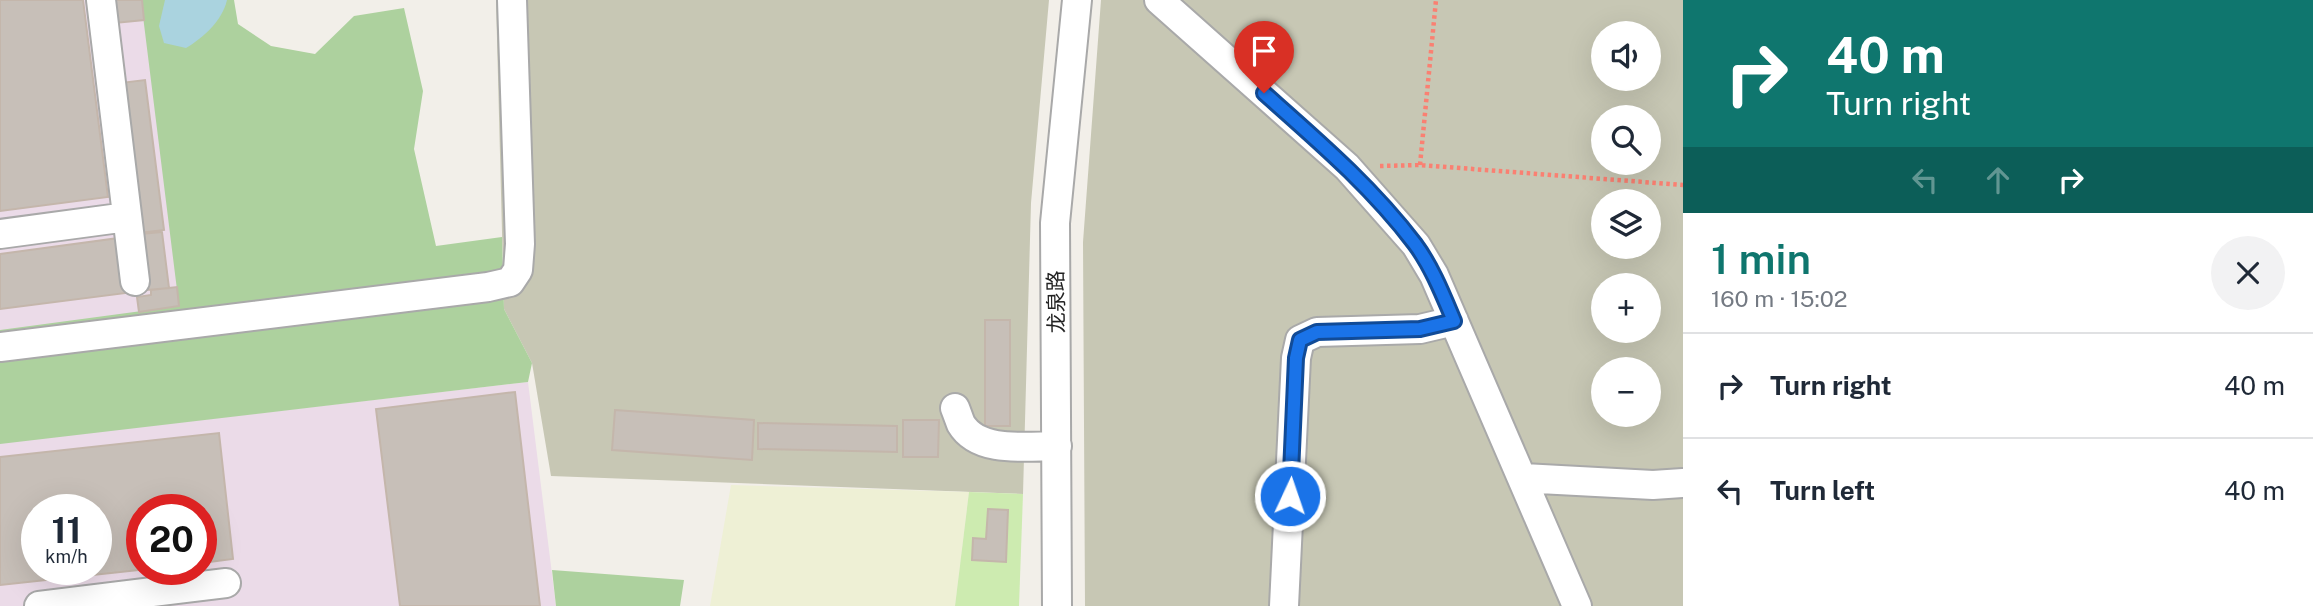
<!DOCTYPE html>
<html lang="en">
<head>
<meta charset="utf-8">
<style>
	body { margin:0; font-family:"Public Sans","Noto Sans SC",sans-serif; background:#f2f2f3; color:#1f2937; height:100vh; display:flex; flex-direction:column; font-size:26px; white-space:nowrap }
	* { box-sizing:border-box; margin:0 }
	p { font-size:23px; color:#747a83 }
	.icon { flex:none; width:38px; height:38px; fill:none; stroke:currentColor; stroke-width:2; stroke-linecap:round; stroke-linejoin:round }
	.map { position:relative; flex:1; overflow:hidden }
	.sheet { display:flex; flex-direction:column; background:#fff; width:630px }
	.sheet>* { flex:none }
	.guide { background:#0f766e; color:#fff; overflow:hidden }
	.buttons { position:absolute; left:1591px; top:21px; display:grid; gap:14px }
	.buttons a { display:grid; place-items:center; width:70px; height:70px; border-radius:50%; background:#fff; box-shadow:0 7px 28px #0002; font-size:35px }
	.speed { position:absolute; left:21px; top:494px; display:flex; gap:14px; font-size:35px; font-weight:700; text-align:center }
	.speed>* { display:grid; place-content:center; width:91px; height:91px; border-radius:50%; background:#fff; box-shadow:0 7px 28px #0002; line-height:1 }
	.speed small { font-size:18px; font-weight:400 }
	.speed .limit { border:10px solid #d22; background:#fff; color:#111 }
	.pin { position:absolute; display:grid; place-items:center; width:60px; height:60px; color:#fff; margin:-72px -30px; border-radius:50% 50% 50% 0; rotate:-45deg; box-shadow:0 0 7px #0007 }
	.pin .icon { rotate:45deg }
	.me { position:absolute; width:77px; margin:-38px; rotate:3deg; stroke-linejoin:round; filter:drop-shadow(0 0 5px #0008) }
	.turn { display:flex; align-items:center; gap:24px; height:147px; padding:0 28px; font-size:32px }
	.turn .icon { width:91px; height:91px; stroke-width:2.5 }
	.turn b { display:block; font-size:49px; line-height:60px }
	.lanes { display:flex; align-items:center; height:66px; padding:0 28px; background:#0003; justify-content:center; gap:35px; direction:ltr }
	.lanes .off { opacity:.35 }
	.round { display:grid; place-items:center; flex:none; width:74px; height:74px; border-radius:37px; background:#f2f2f3 }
	.headline { display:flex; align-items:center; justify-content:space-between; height:119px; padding:0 28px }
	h1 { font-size:42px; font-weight:600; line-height:52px; color:#0f766e }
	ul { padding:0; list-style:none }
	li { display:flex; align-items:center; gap:21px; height:105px; padding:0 28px; border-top:2px solid #e0e1e3 }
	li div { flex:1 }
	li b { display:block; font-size:26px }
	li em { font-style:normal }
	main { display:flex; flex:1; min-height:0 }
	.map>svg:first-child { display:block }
	.industrial { fill:#ebdbe8; fill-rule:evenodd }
	.construction { fill:#c7c7b4; fill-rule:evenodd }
	.farmland { fill:#eef0d5 }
	.grass { fill:#cdebb0 }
	.forest { fill:#add19e }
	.water { fill:#aad3df }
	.building { fill:#c7bfb8; stroke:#c4b6ab; stroke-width:2; fill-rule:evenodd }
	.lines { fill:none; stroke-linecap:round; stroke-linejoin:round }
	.minor-casing { stroke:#a9a9a9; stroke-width:32 }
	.path { stroke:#fa8072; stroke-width:4.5; stroke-dasharray:3.5 3.5; stroke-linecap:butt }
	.minor { stroke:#fff; stroke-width:28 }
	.route-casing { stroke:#114b97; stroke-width:18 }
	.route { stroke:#1a73e8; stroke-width:12 }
	.labels { text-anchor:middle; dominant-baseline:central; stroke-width:6; stroke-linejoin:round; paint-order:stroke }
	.street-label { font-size:21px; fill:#222; stroke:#fff }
</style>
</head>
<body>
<main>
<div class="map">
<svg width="1683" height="606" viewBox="0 0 1683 606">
	<rect width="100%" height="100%" fill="#f2efe9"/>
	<path class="industrial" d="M 0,0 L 142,0 L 180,307 L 0,331 Z
		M 528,382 L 556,606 L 0,606 L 0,443 ZM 37,509 L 96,509 L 96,569 L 37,569 ZM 142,509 L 201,509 L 201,569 L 142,569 Z"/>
	<path class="construction" d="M 496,0 L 1049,0 L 1031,203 L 1023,494 L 551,476 L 532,363 L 504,309 Z
		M 1101,0 L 1683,0 L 1683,606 L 1085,606 L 1083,242 ZM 1603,33 L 1648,33 L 1648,79 L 1603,79 ZM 1603,117 L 1648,117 L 1648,163 L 1603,163 ZM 1603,201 L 1648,201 L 1648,247 L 1603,247 ZM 1603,285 L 1648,285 L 1648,331 L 1603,331 ZM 1603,369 L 1648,369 L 1648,415 L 1603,415 Z"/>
	<path class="farmland" d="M 731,485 L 969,492 L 955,606 L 710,606 Z"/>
	<path class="grass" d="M 969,492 L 1023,494 L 1019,606 L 955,606 Z"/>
	<path class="forest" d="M 141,0 L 234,0 L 238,24 L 271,46 L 315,54 L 354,16 L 404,8 L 423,91 L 414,149 L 436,246 L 502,237 L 504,309 L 532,363 L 528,382 L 0,444 L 0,330 L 179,306 Z
		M 552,570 L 684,580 L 680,606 L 556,606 Z"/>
	<path class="water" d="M 165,0 L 227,0 C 222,21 204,37 186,48 L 164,43 L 159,26 Z"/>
	<path class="building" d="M 0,0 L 83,0 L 108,197 L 0,211 Z
		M 112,0 L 142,0 L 144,20 L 115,23 Z
		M 145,80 L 164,230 L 139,233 L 120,83 Z
		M 162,232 L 169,288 L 147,290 L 140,234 Z
		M 119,238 L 126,293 L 0,309 L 0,254 Z
		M 177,287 L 179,306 L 139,312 L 137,297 L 151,295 L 151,290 Z
		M 985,320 L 1010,320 L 1010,426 L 985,426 Z
		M 515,392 L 540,606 L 400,606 L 376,409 Z
		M 615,410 L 754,420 L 752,460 L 612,450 Z
		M 903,420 L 939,420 L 938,457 L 903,457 Z
		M 758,423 L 897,426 L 897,452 L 758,449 Z
		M 219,433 L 233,559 L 201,563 L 201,509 L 142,509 L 142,569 L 148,569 L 0,585 L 0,457 ZM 37,509 L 96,509 L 96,569 L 37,569 Z
		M 988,509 L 1008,510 L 1006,562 L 972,560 L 973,538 L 986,539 Z"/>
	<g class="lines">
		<g class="minor-casing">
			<path id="minor" d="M 101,0 L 135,281
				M 1159,0 L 1347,167 L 1416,245 L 1434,275 L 1577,606
				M 0,234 L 127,217
				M 0,347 L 488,287 L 510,282 L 518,270 L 520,244 L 512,0
				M 955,408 C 957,413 959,419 961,424 C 979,454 1028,446 1057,446
				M 1522,478 L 1653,485 L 1683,483
				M 39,606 L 226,583
				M 1057,606 L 1055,223 L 1077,0
				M 1284,606 L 1296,358 L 1300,340 L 1317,332 L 1420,329 L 1454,321"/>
		</g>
		<path class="path" d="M 1420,165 L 1436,0
			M 1380,166 L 1420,165 L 1683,185"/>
		<use href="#minor" class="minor"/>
	</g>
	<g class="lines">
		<g class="route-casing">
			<path id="route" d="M 1264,93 C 1317,140 1372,187 1415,244 C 1432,267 1443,295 1454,321 L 1420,329 L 1317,332 L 1300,340 L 1296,358 L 1290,496"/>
		</g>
		<use href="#route" class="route"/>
	</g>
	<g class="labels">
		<g class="street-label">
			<text transform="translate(1056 302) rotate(-91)">龙泉路</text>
		</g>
	</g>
</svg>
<div class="buttons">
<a><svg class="icon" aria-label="sound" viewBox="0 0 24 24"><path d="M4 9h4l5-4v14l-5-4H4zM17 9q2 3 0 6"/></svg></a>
<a><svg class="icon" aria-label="search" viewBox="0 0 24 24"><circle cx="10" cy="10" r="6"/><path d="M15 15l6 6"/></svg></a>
<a><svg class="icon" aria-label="layers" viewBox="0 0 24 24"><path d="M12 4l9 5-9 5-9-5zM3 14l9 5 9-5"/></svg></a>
<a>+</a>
<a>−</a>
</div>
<div class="speed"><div>11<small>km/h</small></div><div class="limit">20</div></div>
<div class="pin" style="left:1264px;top:93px;background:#d93025"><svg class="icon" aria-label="arrive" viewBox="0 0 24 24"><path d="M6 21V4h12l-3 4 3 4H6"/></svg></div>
<svg class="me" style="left:1290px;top:496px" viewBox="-20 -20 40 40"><circle r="17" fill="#1a73e8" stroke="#fff" stroke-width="3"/><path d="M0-11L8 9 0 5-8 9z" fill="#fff"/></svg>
</div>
<section class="sheet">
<div class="guide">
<div class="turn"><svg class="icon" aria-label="right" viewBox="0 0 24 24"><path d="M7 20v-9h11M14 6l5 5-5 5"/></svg><div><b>40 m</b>Turn right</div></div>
<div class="lanes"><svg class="icon off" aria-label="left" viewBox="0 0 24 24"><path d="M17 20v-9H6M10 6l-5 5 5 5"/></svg><svg class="icon off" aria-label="ahead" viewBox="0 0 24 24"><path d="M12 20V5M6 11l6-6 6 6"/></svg><svg class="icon" aria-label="right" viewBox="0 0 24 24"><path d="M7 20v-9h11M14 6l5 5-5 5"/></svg></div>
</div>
<div class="headline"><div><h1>1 min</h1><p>160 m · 15:02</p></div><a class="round"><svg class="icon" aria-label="close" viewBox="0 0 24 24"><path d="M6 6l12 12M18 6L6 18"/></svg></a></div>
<ul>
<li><svg class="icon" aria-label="right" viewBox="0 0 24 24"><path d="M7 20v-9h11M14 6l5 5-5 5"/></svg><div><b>Turn right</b></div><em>40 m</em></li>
<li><svg class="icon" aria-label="left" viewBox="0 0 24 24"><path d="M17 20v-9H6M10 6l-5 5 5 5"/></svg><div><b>Turn left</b></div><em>40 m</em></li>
</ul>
</section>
</main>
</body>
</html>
